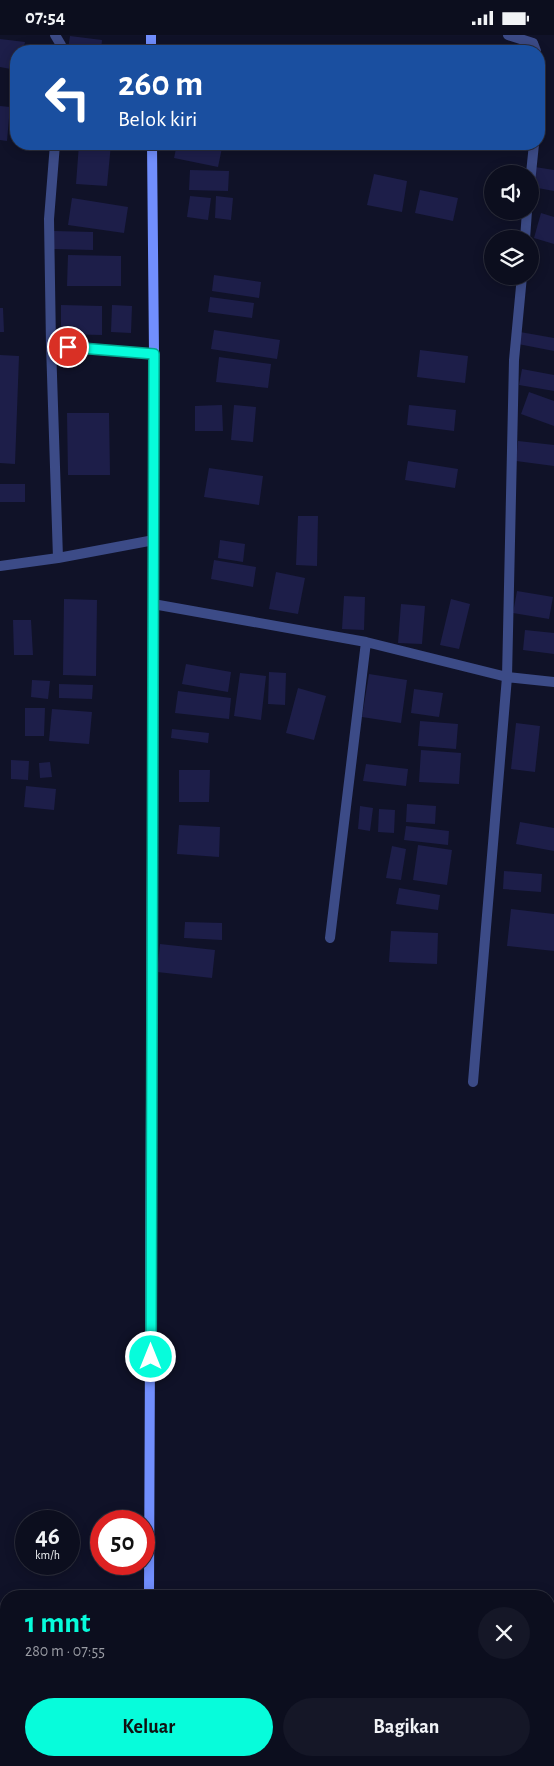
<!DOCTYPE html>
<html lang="id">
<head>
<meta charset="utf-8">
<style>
	body { margin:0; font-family:"Alegreya Sans",sans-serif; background:#151727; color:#f1f3f6; height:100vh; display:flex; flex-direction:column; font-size:19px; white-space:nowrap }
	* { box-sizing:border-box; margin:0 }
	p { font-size:16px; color:#9a9ca4 }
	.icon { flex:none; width:28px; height:28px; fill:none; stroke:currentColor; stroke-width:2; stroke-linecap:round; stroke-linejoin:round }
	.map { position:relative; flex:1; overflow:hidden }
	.details { position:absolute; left:0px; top:1555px; width:555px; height:176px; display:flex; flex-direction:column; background:#0c0e1e; border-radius:20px 20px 0 0; box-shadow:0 2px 12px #0003,0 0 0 1px #2c2e3c }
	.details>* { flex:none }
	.hud { position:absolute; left:10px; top:10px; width:535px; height:105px; border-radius:20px; box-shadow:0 2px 12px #0003,0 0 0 1px #2c2e3c; background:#1a4fa0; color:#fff; overflow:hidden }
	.controls { position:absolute; left:484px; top:130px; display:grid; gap:10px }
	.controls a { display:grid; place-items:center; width:55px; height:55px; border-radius:50%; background:#0c0e1e; box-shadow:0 2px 12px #0003,0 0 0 1px #2c2e3c; font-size:25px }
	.speed { position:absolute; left:15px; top:1475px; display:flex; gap:10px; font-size:25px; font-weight:700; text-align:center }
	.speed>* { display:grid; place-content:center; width:65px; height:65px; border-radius:50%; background:#0c0e1e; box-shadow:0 2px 12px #0003,0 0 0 1px #2c2e3c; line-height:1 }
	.speed small { font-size:12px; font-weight:400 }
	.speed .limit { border:8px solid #d22; background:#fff; color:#111 }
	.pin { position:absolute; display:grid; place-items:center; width:42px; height:42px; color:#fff; margin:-21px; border:2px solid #fff; border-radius:50%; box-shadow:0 1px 5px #0007 }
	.me { position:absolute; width:55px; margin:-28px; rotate:0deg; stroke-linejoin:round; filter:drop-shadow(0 0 4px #0008) }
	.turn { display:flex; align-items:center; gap:18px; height:105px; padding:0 25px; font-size:22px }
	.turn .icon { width:65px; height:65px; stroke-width:2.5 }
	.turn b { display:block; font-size:35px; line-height:42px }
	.round { display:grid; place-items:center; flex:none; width:52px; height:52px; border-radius:26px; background:#151727 }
	.head { display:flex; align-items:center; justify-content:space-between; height:85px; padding:0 25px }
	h1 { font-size:30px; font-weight:700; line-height:38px; color:#07fcdb }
	.primary-button { display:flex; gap:10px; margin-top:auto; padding:10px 25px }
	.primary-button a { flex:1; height:58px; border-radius:30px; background:#07fcdb; color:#111; font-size:20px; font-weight:700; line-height:58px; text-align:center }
	.primary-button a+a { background:#151727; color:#f1f3f6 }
	.status { display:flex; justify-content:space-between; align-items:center; height:35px; padding:0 25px; background:#0c0e1e; direction:ltr }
	.status svg { height:14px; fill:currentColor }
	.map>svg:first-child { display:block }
	.building { fill:#1d1e49 }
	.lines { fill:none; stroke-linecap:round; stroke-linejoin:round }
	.street { stroke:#3c4b87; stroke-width:10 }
	.secondary { stroke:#718efd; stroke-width:10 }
	.route-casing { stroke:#05a48e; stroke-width:12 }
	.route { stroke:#07fcdb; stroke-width:9 }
</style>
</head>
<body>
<div class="status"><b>07:54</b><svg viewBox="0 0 49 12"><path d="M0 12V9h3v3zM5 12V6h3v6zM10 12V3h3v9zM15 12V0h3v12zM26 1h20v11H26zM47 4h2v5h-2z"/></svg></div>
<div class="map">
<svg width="554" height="1731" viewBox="0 0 554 1731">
	<rect width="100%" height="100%" fill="#101228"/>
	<path class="building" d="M 70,1 L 102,5 L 101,16 L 68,14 Z
		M 0,4 L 25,7 L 23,16 L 16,16 L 16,35 L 0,32 Z
		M 0,71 L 10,72 L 7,106 L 0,105 Z
		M 79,109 L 111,109 L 107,151 L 76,149 Z
		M 177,109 L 201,109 L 222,113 L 218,132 L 174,123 Z
		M 535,132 L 554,135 L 554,156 L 532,152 Z
		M 190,135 L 229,136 L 228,156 L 189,155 Z
		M 374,139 L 407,146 L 402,177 L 367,170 Z
		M 420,155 L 458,163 L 453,186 L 415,178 Z
		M 190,161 L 211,163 L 208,185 L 187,182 Z
		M 216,161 L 233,163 L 231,185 L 215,183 Z
		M 72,163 L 128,172 L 124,198 L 68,190 Z
		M 541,178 L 554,182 L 554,209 L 534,203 Z
		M 54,196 L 93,197 L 93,215 L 54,214 Z
		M 68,220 L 121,221 L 121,251 L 67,251 Z
		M 214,240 L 261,247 L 259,263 L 212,256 Z
		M 210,262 L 254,268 L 252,283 L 208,277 Z
		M 61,270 L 102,271 L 102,300 L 61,299 Z
		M 112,270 L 132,271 L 131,298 L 111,297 Z
		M 0,273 L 3,273 L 4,297 L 0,297 Z
		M 214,295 L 280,305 L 277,324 L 211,314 Z
		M 520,297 L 554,303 L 554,316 L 518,309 Z
		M 420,315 L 468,321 L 465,348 L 417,342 Z
		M 0,320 L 19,321 L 15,429 L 0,428 Z
		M 219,322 L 271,329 L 268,353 L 216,347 Z
		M 522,334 L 554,340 L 554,356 L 519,350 Z
		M 529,357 L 554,366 L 554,391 L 521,379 Z
		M 222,370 L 223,396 L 195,396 L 195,371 Z
		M 234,370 L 256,372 L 253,407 L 231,405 Z
		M 409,370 L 456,375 L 454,396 L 407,390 Z
		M 67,378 L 109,378 L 110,440 L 68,440 Z
		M 518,406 L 554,410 L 554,431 L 516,426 Z
		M 408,426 L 458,434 L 455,453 L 405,445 Z
		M 209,433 L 263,441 L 259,470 L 204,462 Z
		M 0,449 L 25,449 L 25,467 L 0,467 Z
		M 298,481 L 318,481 L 317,531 L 296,530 Z
		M 220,505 L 245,509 L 243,527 L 218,523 Z
		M 214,525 L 256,532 L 253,552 L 211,544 Z
		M 276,537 L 305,543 L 298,579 L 269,574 Z
		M 517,556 L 553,562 L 549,584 L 513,578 Z
		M 344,561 L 365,562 L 364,595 L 342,594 Z
		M 64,564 L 97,565 L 96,641 L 63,640 Z
		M 451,564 L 470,569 L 459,614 L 440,610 Z
		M 401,569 L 425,571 L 422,609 L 398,608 Z
		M 13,585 L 31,585 L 33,620 L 14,620 Z
		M 525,595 L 554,598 L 554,619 L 523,615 Z
		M 186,629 L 231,637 L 228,657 L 182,649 Z
		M 269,637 L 286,638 L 285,670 L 268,669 Z
		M 240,638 L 266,641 L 261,685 L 234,681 Z
		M 369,639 L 407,645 L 401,688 L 362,682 Z
		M 32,645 L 50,646 L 48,664 L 31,662 Z
		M 59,649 L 93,650 L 92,664 L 59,663 Z
		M 298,653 L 326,661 L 314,705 L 286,698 Z
		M 414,654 L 443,658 L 439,682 L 411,678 Z
		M 178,656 L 231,663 L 229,684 L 175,678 Z
		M 25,673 L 45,673 L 44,701 L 25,701 Z
		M 52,674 L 92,677 L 89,709 L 49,706 Z
		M 420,686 L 458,689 L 456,714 L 418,711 Z
		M 516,688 L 540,691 L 535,737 L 511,734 Z
		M 172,694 L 209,698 L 208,708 L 171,703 Z
		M 421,715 L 461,718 L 459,749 L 419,747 Z
		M 11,725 L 29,726 L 28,745 L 11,744 Z
		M 50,727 L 52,742 L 40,743 L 39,728 Z
		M 366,729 L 408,734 L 406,751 L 363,746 Z
		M 179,735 L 210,735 L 209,767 L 179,767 Z
		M 26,751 L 56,754 L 54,775 L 24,772 Z
		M 407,769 L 436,771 L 435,789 L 406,787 Z
		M 360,771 L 373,773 L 370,796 L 358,794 Z
		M 379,774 L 395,775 L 394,798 L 378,797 Z
		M 520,787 L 554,793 L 554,816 L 516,809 Z
		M 179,790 L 220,792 L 219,822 L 177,819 Z
		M 406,791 L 449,796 L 448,810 L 404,805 Z
		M 418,810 L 452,815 L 447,850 L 413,845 Z
		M 392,811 L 406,814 L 401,845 L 386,843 Z
		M 504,836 L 542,839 L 541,857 L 503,854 Z
		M 399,853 L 440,860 L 438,875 L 396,869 Z
		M 511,874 L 554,879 L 554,916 L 507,911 Z
		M 185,887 L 222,888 L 222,905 L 184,903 Z
		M 391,896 L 438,898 L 437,929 L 389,927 Z
		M 160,909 L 215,915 L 212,943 L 157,937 Z"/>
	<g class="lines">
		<path class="street" d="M 55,0 L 61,10 L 61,16
			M 508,0 L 533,8 L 536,16
			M 539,35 L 539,41
			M 55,109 L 49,184 L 51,310 L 58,523
			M 530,148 L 534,109
			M 525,204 L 527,176
			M 51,310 L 154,319
			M 0,531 L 58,523 L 154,505
			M 153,569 L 366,607 L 507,642 L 554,647
			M 330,903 L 366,607
			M 473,1047 L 507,642 L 514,325 L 522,241"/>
		<path class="secondary" d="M 151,0 L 151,16
			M 149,1561 L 154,319 L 152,109
			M 148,1731 L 148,1725"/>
	</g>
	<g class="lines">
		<g class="route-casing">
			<path id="route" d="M 68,312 L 154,319 L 151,1322"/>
		</g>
		<use href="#route" class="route"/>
	</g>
</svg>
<div class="controls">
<a><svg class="icon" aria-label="sound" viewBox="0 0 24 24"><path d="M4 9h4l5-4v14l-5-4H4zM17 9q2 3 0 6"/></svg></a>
<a><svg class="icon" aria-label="layers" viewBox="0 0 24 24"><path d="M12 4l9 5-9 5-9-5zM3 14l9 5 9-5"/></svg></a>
</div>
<div class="speed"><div>46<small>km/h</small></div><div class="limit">50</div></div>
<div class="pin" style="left:68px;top:312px;background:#d93025"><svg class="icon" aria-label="arrive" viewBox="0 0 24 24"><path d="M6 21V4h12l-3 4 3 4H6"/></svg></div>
<svg class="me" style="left:151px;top:1322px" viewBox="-20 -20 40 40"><circle r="17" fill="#07fcdb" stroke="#fff" stroke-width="3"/><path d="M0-11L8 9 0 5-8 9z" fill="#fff"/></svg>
<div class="hud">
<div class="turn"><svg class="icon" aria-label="left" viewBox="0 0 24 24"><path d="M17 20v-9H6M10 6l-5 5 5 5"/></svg><div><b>260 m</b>Belok kiri</div></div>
</div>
<section class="details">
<div class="head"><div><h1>1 mnt</h1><p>280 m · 07:55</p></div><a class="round"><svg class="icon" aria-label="close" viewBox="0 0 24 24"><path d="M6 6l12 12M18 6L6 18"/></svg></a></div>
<div class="primary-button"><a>Keluar</a><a>Bagikan</a></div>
</section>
</div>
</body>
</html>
